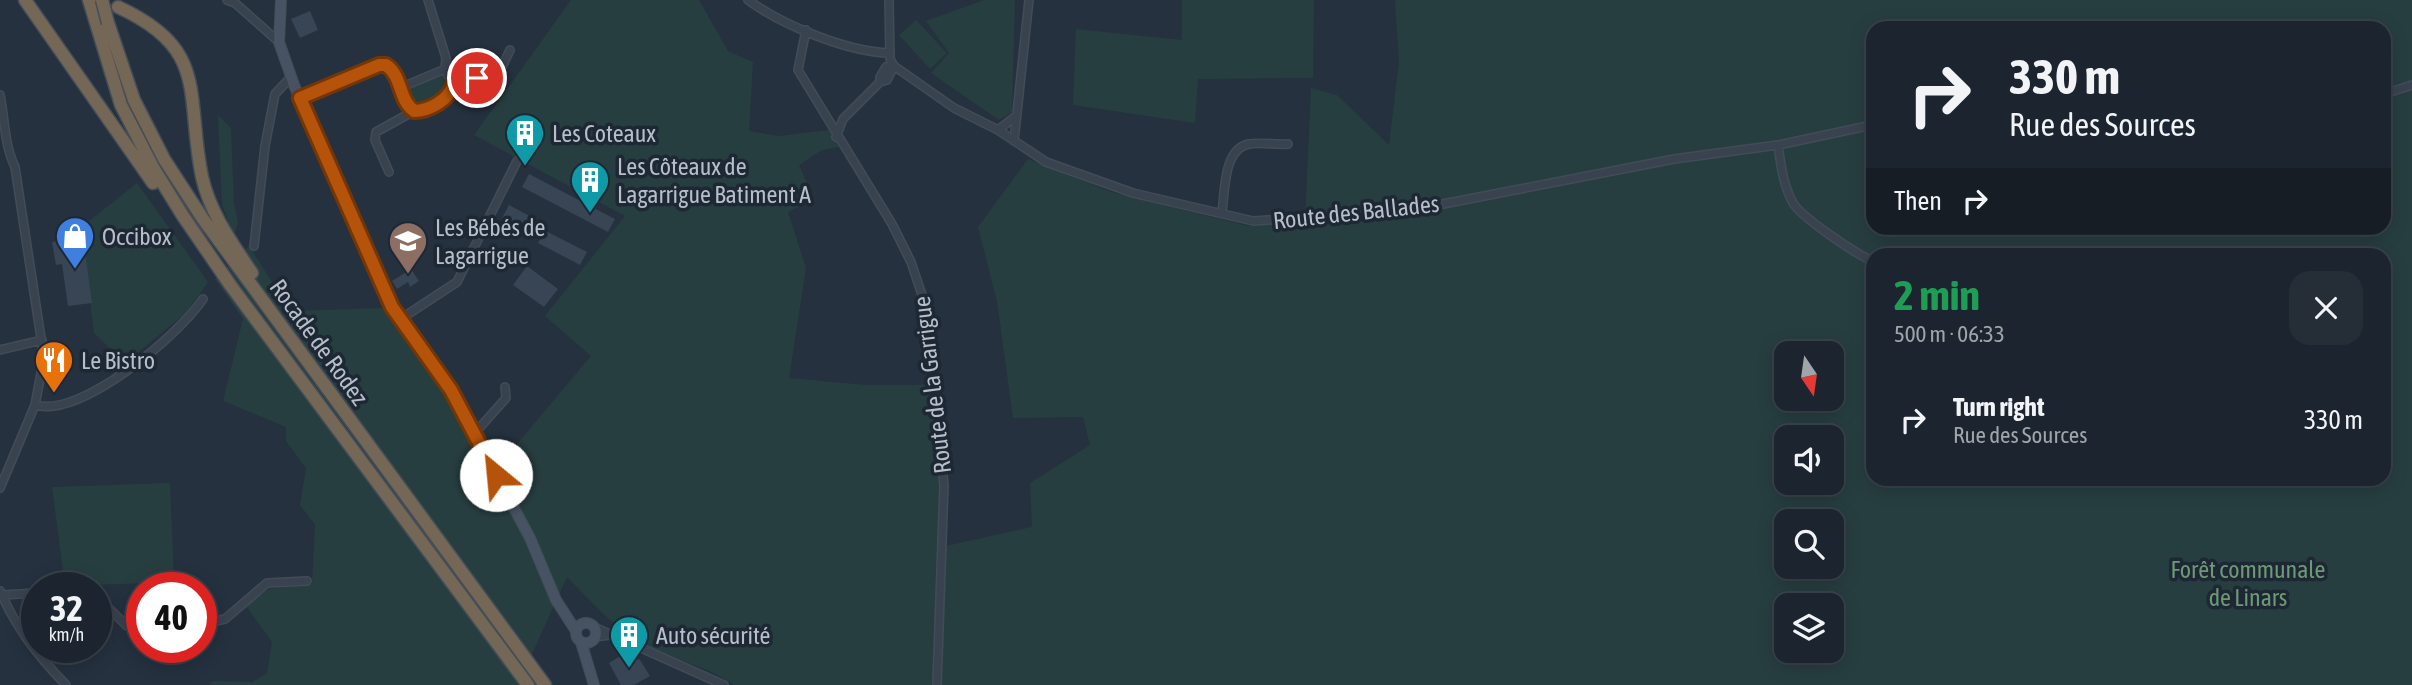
<!DOCTYPE html>
<html lang="en">
<head>
<meta charset="utf-8">
<style>
	body { margin:0; font-family:"Asap Condensed",sans-serif; background:#252d37; color:#f1f3f6; height:100vh; display:flex; flex-direction:column; font-size:26px; white-space:nowrap }
	* { box-sizing:border-box; margin:0 }
	p { font-size:23px; color:#a0a5aa }
	.icon { flex:none; width:38px; height:38px; fill:none; stroke:currentColor; stroke-width:2; stroke-linecap:round; stroke-linejoin:round }
	.map { position:relative; flex:1; overflow:hidden }
	.sheet { position:absolute; left:1866px; top:248px; width:525px; height:238px; display:flex; flex-direction:column; background:#1c252f; border-radius:21px; box-shadow:0 4px 18px #0003,0 0 0 2px #3a424b }
	.sheet>* { flex:none }
	.guide { position:absolute; left:1866px; top:21px; width:525px; height:214px; border-radius:21px; box-shadow:0 4px 18px #0003,0 0 0 2px #3a424b; background:#1c252f; color:#f1f3f6; overflow:hidden }
	.needle { width:46px; rotate:167deg }
	.tools { position:absolute; left:1774px; top:341px; display:grid; gap:14px }
	.tools a { display:grid; place-items:center; width:70px; height:70px; border-radius:14px; background:#1c252f; box-shadow:0 4px 18px #0003,0 0 0 2px #3a424b; font-size:35px }
	.speed { position:absolute; left:21px; top:572px; display:flex; gap:14px; font-size:35px; font-weight:700; text-align:center }
	.speed>* { display:grid; place-content:center; width:91px; height:91px; border-radius:50%; background:#1c252f; box-shadow:0 4px 18px #0003,0 0 0 2px #3a424b; line-height:1 }
	.speed small { font-size:18px; font-weight:400 }
	.speed .limit { border:10px solid #d22; background:#fff; color:#111 }
	.pin { position:absolute; display:grid; place-items:center; width:60px; height:60px; color:#fff; margin:-30px; border:4px solid #fff; border-radius:50%; box-shadow:0 2px 7px #0007 }
	.me { position:absolute; width:77px; margin:-38px; rotate:332deg; stroke-linejoin:round; filter:drop-shadow(0 0 5px #0008) }
	.turn { display:flex; align-items:center; gap:24px; height:147px; padding:0 28px; font-size:32px }
	.turn .icon { width:91px; height:91px; stroke-width:2.5 }
	.turn b { display:block; font-size:49px; line-height:60px }
	.then { display:flex; align-items:center; height:66px; padding:0 28px; background:#0003; gap:14px; font-size:26px }
	.round { display:grid; place-items:center; flex:none; width:74px; height:74px; border-radius:21px; background:#252d37 }
	.overview { display:flex; align-items:center; justify-content:space-between; height:119px; padding:0 28px }
	h1 { font-size:42px; font-weight:700; line-height:52px; color:#1e9e55 }
	ul { padding:0; list-style:none }
	li { display:flex; align-items:center; gap:21px; height:105px; padding:0 28px }
	li div { flex:1 }
	li b { display:block; font-size:26px }
	li em { font-style:normal }
	.map>svg:first-child { display:block }
	.green { fill:#273e40; fill-rule:evenodd }
	.building { fill:#374555 }
	.lines { fill:none; stroke-linecap:round; stroke-linejoin:round }
	.street-casing { stroke:#424c58; stroke-width:10 }
	.secondary-casing { stroke:#424c58; stroke-width:12 }
	.highway-casing { stroke:#444e59; stroke-width:15 }
	.street { stroke:#39434f; stroke-width:7 }
	.secondary { stroke:#475262; stroke-width:10 }
	.highway { stroke:#746756; stroke-width:12 }
	.highway-bridge-casing { stroke:#444e59; stroke-width:15; stroke-linecap:butt }
	.highway-bridge { stroke:#746756; stroke-width:12 }
	.route-casing { stroke:#753606; stroke-width:18 }
	.route { stroke:#b45309; stroke-width:12 }
	.labels { text-anchor:middle; dominant-baseline:central; stroke-width:7; stroke-linejoin:round; paint-order:stroke }
	.poi-label { font-size:24px; fill:#b5bec9; stroke:#1e2834; text-anchor:start }
	.street-label { font-size:24px; fill:#b5bec9; stroke:#1e2834 }
	.park-label { font-size:24px; fill:#6c9a75; stroke:#1e2834 }
</style>
</head>
<body>
<div class="map">
<svg width="2412" height="685" viewBox="0 0 2412 685">
	<rect width="100%" height="100%" fill="#25313f"/>
	<path class="green" d="M 571,0 L 699,0 L 728,51 L 753,62 L 749,131 L 779,136 L 829,130 L 839,147 L 822,150 L 799,165 L 809,188 L 808,202 L 788,212 L 806,268 L 789,378 L 865,385 L 927,385 L 945,482 L 946,546 L 1032,527 L 1030,483 L 1090,445 L 1083,417 L 1013,418 L 997,301 L 978,227 L 1028,159 L 1111,192 L 1248,226 L 1305,221 L 1311,88 L 1337,95 L 1389,145 L 1399,62 L 1395,0 L 2412,0 L 2412,685 L 734,685 C 710,667 682,663 655,650 C 620,635 594,604 567,577 L 518,685 L 210,685 L 211,681 L 253,682 L 267,673 L 272,642 L 246,606 L 269,589 L 312,584 L 315,525 L 300,505 L 306,468 L 286,441 L 286,427 L 223,401 L 243,319 L 215,279 L 249,246 L 291,311 L 382,308 L 501,463 L 591,356 L 545,316 L 625,216 L 474,135 ZM 1872,28 L 2384,28 L 2384,228 L 1872,228 ZM 1872,256 L 2384,256 L 2384,480 L 1872,480 ZM 1787,354 L 1832,354 L 1832,399 L 1787,399 ZM 1787,438 L 1832,438 L 1832,483 L 1787,483 ZM 1787,522 L 1832,522 L 1832,567 L 1787,567 ZM 1787,606 L 1832,606 L 1832,651 L 1787,651 Z
		M 984,0 L 1015,0 L 1012,112 L 999,120 L 931,73 L 949,53 L 926,21 Z
		M 1182,0 L 1314,0 L 1313,78 L 1198,79 L 1195,123 L 1073,105 L 1076,29 L 1182,40 Z
		M 916,20 L 947,53 L 930,69 L 899,35 Z
		M 437,75 L 444,76 L 448,82 L 448,92 L 421,107 L 412,105 L 407,90 Z
		M 218,115 L 231,128 L 234,203 L 238,222 L 234,235 L 222,205 Z
		M 137,183 L 208,282 L 186,313 L 125,363 L 94,333 L 83,237 L 86,235 L 84,225 Z
		M 170,483 L 174,582 L 65,586 L 52,487 Z"/>
	<path class="building" d="M 310,11 L 318,30 L 300,38 L 291,19 Z
		M 529,174 L 615,219 L 608,232 L 522,187 Z
		M 509,205 L 541,222 L 538,227 L 587,252 L 580,265 L 538,243 L 541,238 L 502,218 Z
		M 83,237 L 92,303 L 68,306 L 62,264 L 56,265 L 52,242 Z
		M 527,266 L 558,289 L 544,307 L 513,285 Z
		M 411,269 L 419,281 L 410,287 L 408,282 L 397,289 L 392,281 Z
		M 625,653 L 640,660 L 650,676 L 634,685 L 621,685 L 609,663 Z"/>
	<g class="lines">
		<g class="street-casing">
			<path id="street" d="M 227,0 L 235,3 L 279,42
				M 748,0 C 782,25 847,52 890,53
				M 889,0 L 890,59 L 894,66 L 954,108 L 998,130 L 1046,162 L 1133,193 L 1253,221 L 1380,212 L 1443,204 L 1674,159 L 1778,145 L 1872,125
				M 806,30 L 798,70 L 892,224 L 911,262 L 924,301 L 944,485 L 937,685
				M 880,82 L 880,77 L 886,67 L 894,66
				M 453,85 L 500,71 L 510,50
				M 402,87 L 445,69
				M 2384,94 L 2412,85
				M 0,95 C 5,120 4,144 15,167 L 44,358 L 35,405 L 0,488
				M 300,98 L 379,65 L 392,70 C 405,92 401,121 434,105 C 444,100 450,96 453,85 L 445,69 L 446,58 L 428,0
				M 998,130 L 1016,116
				M 836,137 L 843,119 L 880,82 L 887,80 L 894,66
				M 1014,141 L 1029,0
				M 1778,145 C 1781,166 1783,185 1793,203 C 1802,218 1855,253 1872,261
				M 389,172 L 375,140 L 376,132 L 414,111
				M 1222,212 C 1225,192 1223,149 1249,144 C 1261,142 1275,145 1288,144
				M 254,246 L 265,146 L 275,94 L 291,77
				M 399,320 L 457,282 L 517,161
				M 0,350 L 42,340
				M 35,405 C 80,419 178,336 203,299
				M 474,434 L 506,398 L 505,387
				M 0,591 C 16,628 38,656 66,685
				M 2,595 L 37,593
				M 96,596 L 127,626 L 142,626
				M 201,624 L 225,619 L 267,583 L 307,581
				M 594,627 L 724,685
				M 595,637 L 609,635"/>
		</g>
		<g class="secondary-casing">
			<path id="secondary" d="M 281,0 L 279,42 L 294,85 L 363,246 L 399,320 L 451,390 L 530,538 L 556,600 L 576,631
				M576 633a10 10 0 1 1 20 0a10 10 0 1 1-20 0Z
				M 581,642 L 594,685"/>
		</g>
		<g class="highway-casing">
			<path id="highway" d="M 25,0 L 153,183
				M 89,0 L 121,105 L 154,169 L 183,216 L 231,286 L 528,685
				M 118,7 C 210,49 185,94 202,177 C 210,213 232,243 252,273
				M 108,23 L 134,100 L 164,159 L 203,219 L 545,685"/>
		</g>
		<use href="#street" class="street"/>
		<use href="#secondary" class="secondary"/>
		<use href="#highway" class="highway"/>
		<g class="highway-bridge-casing">
			<path id="highway-bridge" d="M 102,0 L 108,23"/>
		</g>
		<use href="#highway-bridge" class="highway-bridge"/>
	</g>
	<g class="lines">
		<g class="route-casing">
			<path id="route" d="M 477,78 L 453,85 C 449,100 429,111 414,111 C 398,99 403,77 386,65 L 379,65 L 300,98 L 392,307 L 451,390 L 496,475"/>
		</g>
		<use href="#route" class="route"/>
	</g>
	<defs>
		<g id="building-pin" transform="scale(2.0125)"><path d="M0 17L-7.5 6A9.5 9.5 0 1 1 7.5 6Z" fill="#0f9aa8" stroke="#1e2834"/><path d="M-4-6H4V6H1V3H-1V6H-4ZM-2.5-4.3h1.7v1.8h-1.7ZM.8-4.3h1.7v1.8H.8ZM-2.5-1h1.7V.8h-1.7ZM.8-1h1.7V.8H.8Z" fill="#fff"/></g>
		<g id="shop-pin" transform="scale(2.0125)"><path d="M0 17L-7.5 6A9.5 9.5 0 1 1 7.5 6Z" fill="#3f7fe0" stroke="#1e2834"/><path d="M-5-2.5h2.3a2.7 3.5 0 0 1 5.4 0H5L5.5 6h-11ZM-1.5-2.5h3a1.5 2.3 0 0 0-3 0Z" fill="#fff"/></g>
		<g id="school-pin" transform="scale(2.0125)"><path d="M0 17L-7.5 6A9.5 9.5 0 1 1 7.5 6Z" fill="#8d6e63" stroke="#1e2834"/><path d="M0-5L7-2L0 1L-7-2ZM-4 1L0 2.5L4 1V4Q0 6-4 4Z" fill="#fff"/></g>
		<g id="restaurant-pin" transform="scale(2.0125)"><path d="M0 17L-7.5 6A9.5 9.5 0 1 1 7.5 6Z" fill="#e8710a" stroke="#1e2834"/><path d="M-5-6h1v4h1v-4h1v4h1v-4h1v5L-1.5 .5V6h-2V.5L-5-1ZM5-6V6H3V1.5H1.5Q1.5-4 5-6Z" fill="#fff"/></g>
	</defs>
	<g fill-rule="evenodd">
		<use href="#building-pin" x="525" y="133"/>
		<use href="#building-pin" x="590" y="180"/>
		<use href="#shop-pin" x="75" y="236"/>
		<use href="#school-pin" x="408" y="241"/>
		<use href="#restaurant-pin" x="54" y="360"/>
		<use href="#building-pin" x="629" y="635"/>
	</g>
	<g class="labels">
		<g class="poi-label">
			<text x="552" y="133">Les Coteaux</text>
			<text x="617" y="166">Les Côteaux de<tspan x="617" dy="28">Lagarrigue Batiment A</tspan></text>
			<text x="435" y="227">Les Bébés de<tspan x="435" dy="28">Lagarrigue</tspan></text>
			<text x="102" y="236">Occibox</text>
			<text x="81" y="360">Le Bistro</text>
			<text x="656" y="635">Auto sécurité</text>
		</g>
		<g class="street-label">
			<text transform="translate(1356 212) rotate(-6)">Route des Ballades</text>
			<text transform="translate(319 342) rotate(54)">Rocade de Rodez</text>
			<text transform="translate(932 385) rotate(-97)">Route de la Garrigue</text>
		</g>
		<g class="park-label">
			<text x="2248" y="569">Forêt communale<tspan x="2248" dy="28">de Linars</tspan></text>
		</g>
	</g>
</svg>
<div class="tools">
<a><svg class="needle" viewBox="-14 -14 28 28"><path d="M0-13l5 13h-10z" fill="#e53935"/><path d="M0 13l5-13h-10z" fill="#a0a5aa"/></svg></a>
<a><svg class="icon" aria-label="sound" viewBox="0 0 24 24"><path d="M4 9h4l5-4v14l-5-4H4zM17 9q2 3 0 6"/></svg></a>
<a><svg class="icon" aria-label="search" viewBox="0 0 24 24"><circle cx="10" cy="10" r="6"/><path d="M15 15l6 6"/></svg></a>
<a><svg class="icon" aria-label="layers" viewBox="0 0 24 24"><path d="M12 4l9 5-9 5-9-5zM3 14l9 5 9-5"/></svg></a>
</div>
<div class="speed"><div>32<small>km/h</small></div><div class="limit">40</div></div>
<div class="pin" style="left:477px;top:78px;background:#d93025"><svg class="icon" aria-label="arrive" viewBox="0 0 24 24"><path d="M6 21V4h12l-3 4 3 4H6"/></svg></div>
<svg class="me" style="left:496px;top:475px" viewBox="-20 -20 40 40"><circle r="19" fill="#fff"/><path d="M0-13L10 11 0 6-10 11z" fill="#b45309"/></svg>
<div class="guide">
<div class="turn"><svg class="icon" aria-label="right" viewBox="0 0 24 24"><path d="M7 20v-9h11M14 6l5 5-5 5"/></svg><div><b>330 m</b>Rue des Sources</div></div>
<div class="then">Then<svg class="icon" aria-label="right" viewBox="0 0 24 24"><path d="M7 20v-9h11M14 6l5 5-5 5"/></svg></div>
</div>
<section class="sheet">
<div class="overview"><div><h1>2 min</h1><p>500 m · 06:33</p></div><a class="round"><svg class="icon" aria-label="close" viewBox="0 0 24 24"><path d="M6 6l12 12M18 6L6 18"/></svg></a></div>
<ul>
<li><svg class="icon" aria-label="right" viewBox="0 0 24 24"><path d="M7 20v-9h11M14 6l5 5-5 5"/></svg><div><b>Turn right</b><p>Rue des Sources</p></div><em>330 m</em></li>
</ul>
</section>
</div>
</body>
</html>
